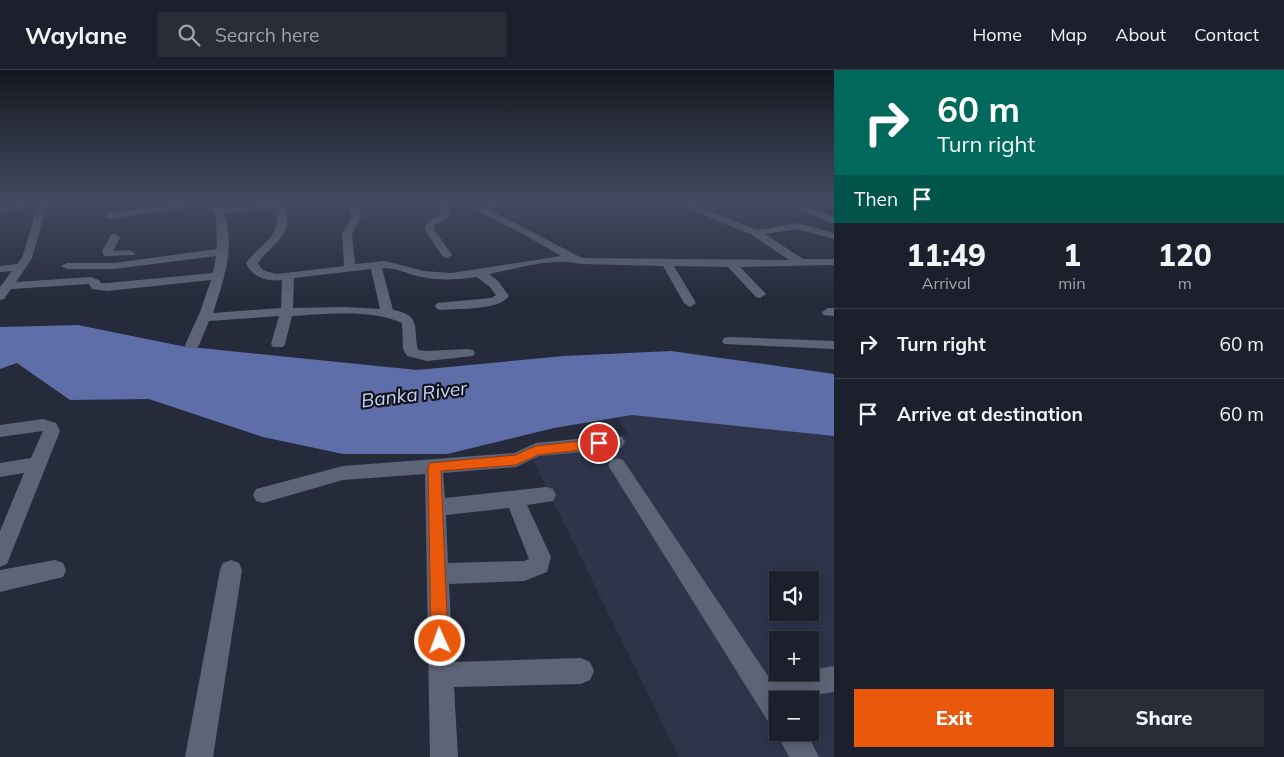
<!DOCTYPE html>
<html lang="en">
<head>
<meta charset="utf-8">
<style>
	body { margin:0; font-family:Mulish,sans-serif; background:#292d38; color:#f1f3f6; height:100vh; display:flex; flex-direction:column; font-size:19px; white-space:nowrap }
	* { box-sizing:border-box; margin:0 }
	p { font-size:16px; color:#a0a3a9 }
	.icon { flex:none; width:28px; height:28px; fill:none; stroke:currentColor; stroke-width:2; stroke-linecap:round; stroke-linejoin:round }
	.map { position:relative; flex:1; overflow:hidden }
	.details { display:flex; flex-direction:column; background:#1c202c; width:450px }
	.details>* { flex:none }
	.top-card { background:#00695c; color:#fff; overflow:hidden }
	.fabs { position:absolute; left:769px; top:501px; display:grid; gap:10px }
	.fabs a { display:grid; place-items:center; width:50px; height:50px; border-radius:0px; background:#1c202c; box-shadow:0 2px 12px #0003,0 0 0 1px #3a3e48; font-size:25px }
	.pin { position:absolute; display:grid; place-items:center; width:42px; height:42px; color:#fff; margin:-21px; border:2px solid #fff; border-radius:50%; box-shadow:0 1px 5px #0007 }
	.me { position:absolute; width:55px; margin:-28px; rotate:358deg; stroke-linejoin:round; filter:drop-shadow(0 0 4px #0008) }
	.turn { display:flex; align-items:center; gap:18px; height:105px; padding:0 20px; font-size:22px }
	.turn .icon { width:65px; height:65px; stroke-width:2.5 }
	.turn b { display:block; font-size:35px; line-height:42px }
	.then { display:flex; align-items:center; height:48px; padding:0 20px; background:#0003; gap:10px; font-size:19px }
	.eta { display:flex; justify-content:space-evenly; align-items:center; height:85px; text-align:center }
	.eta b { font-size:30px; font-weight:800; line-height:35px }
	.cta { display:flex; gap:10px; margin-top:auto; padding:10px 20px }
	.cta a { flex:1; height:58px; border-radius:0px; background:#ea580c; color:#fff; font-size:20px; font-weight:800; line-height:58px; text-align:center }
	.cta a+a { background:#292d38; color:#f1f3f6 }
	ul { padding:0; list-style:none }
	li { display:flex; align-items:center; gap:15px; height:70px; padding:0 20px; border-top:1px solid #3a3e48 }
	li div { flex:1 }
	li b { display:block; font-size:19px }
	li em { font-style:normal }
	header { display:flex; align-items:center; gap:30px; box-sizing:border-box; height:70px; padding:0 25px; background:#1c202c; border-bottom:1px solid #3a3e48 }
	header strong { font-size:24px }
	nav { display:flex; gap:28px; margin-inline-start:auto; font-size:18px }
	.search { width:350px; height:45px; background:#292d38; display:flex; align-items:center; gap:12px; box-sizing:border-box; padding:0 18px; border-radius:0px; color:#a0a3a9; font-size:19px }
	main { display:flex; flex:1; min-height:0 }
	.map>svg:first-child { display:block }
	.built { fill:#2e344a; fill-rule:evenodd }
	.water { fill:#5e6ea8 }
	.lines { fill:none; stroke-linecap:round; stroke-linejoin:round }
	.minor { fill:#5e6477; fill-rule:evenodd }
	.route { fill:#ea580c; stroke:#983908 }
	.labels { text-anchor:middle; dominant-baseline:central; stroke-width:4.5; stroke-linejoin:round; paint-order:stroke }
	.water-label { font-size:19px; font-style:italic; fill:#cad4f7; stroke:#11141b }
</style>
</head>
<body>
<header>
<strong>Waylane</strong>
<div class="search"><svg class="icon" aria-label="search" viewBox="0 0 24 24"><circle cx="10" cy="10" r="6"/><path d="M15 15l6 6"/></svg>Search here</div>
<nav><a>Home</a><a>Map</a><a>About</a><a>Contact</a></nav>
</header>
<main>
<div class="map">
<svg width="834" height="687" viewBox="0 0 834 687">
	<rect width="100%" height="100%" fill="#262b3b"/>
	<path class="built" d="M 690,335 L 834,359 L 834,687 L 679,687 L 528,380 L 628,364 L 616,346 ZM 778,510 L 810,510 L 810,542 L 778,542 ZM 778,570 L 810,570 L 810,602 L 778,602 ZM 778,630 L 810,630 L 810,662 L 778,662 Z"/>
	<path class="water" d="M 78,255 L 181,276 L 417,300 L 564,286 L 671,281 L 834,304 L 834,366 L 632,345 L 554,358 L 447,384 L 343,384 L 263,367 L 149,329 L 70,330 L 17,293 L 0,299 L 0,257 Z"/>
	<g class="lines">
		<path class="minor" d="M 28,131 L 48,131 L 32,188 L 16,212 L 91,207 L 99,210 L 101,213 L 107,213 L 213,203 L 216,186 L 114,199 L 67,199 L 61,196 L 67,193 L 114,193 L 217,179 L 216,148 L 210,134 L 110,149 L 105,146 L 110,143 L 190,131 L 219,131 L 222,139 L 266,132 L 283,135 C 297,164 272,173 258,193 C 261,201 268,202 277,204 L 344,196 L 342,164 L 352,146 L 346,131 L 355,131 L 362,146 L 352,164 L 355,194 L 385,191 L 424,201 L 451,203 L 561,186 L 525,165 L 459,131 L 471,131 L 482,137 L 498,131 L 511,131 L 490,140 L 582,188 L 789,190 L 752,165 L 680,135 L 686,131 L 699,131 L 693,135 L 757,160 L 797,153 L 834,163 L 834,169 L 797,159 L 765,164 L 803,189 L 834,189 L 834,195 L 740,197 L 766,224 L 760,228 L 756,227 L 728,197 L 674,196 L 696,233 L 690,237 L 684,233 L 663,196 L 581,194 C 552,187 517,199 489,204 L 498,211 L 509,226 C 498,241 459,238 441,240 L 437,239 L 435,236 L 437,233 L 491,228 L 496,225 L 490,217 L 477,207 C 457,210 437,211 417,206 C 406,203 394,197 382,198 L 393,240 C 422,245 413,258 418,280 L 427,281 L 468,279 L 473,280 L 475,283 L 473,286 L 427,291 L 407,286 L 403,279 L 402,253 C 373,239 325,244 292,246 L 285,274 L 283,277 L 273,277 L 271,274 L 279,246 L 209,251 L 199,275 L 197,278 L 187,278 L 185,275 L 200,242 L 211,210 L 107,221 L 92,219 L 89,214 L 11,219 L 4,229 L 0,230 L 0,217 L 12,201 L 0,202 L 0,196 L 17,194 L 22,188 L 38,135 L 0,142 L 0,136 ZM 266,138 L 276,139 C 282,168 261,172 246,193 C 252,207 267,212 282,210 L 281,238 L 213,243 C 223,213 236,175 224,144 ZM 371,199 L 380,239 L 345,237 L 293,238 L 294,208 Z
			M 436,131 L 445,131 L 451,144 L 447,149 L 435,155 L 434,159 L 452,185 L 447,188 L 443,187 L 424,159 L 427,152 L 441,144 Z
			M 804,135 L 834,147 L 834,154 L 801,140 L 799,138 Z
			M 115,164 L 120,167 L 113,181 L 130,180 L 135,183 L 134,185 L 104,186 L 102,181 L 111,165 Z
			M 828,238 L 834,238 L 834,246 L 823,245 L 822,242 Z
			M 729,267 L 834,271 L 834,279 L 724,274 L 722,271 L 724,268 Z
			M 43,349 L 56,353 L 60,361 L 7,494 L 0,497 L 0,461 L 24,403 L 0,407 L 0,393 L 31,388 L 43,361 L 0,367 L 0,355 Z
			M 616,365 L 622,367 L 625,372 L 622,377 L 616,379 L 539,386 L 516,397 L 443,403 L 445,428 L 546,417 L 553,419 L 556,425 L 553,431 L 527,435 L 551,487 L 547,502 L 524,511 L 449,514 L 453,592 L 581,588 L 590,592 L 594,601 L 590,610 L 581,614 L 454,617 L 458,687 L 430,687 L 425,404 L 343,410 L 263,433 L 256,431 L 253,425 L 256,419 L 343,396 L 514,383 L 536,373 ZM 509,438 L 529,489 L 524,491 L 448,493 L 446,445 Z
			M 617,388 L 623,390 L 768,606 L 793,602 L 810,602 L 810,600 L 834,596 L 834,622 L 778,630 L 778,657 L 769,653 L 611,400 L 608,395 L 611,390 Z
			M 55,490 L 63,493 L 66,500 L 63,507 L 0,522 L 0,500 Z
			M 231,490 L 239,493 L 242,500 L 213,687 L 185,687 L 220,500 L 223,493 Z
			M 778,659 L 778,662 L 806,662 L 819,687 L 789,687 L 776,662 Z"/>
	</g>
	<linearGradient id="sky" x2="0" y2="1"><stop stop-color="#151820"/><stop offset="0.58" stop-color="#414a60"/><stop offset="1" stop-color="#414a60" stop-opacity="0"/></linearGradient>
	<rect width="834" height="227" fill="url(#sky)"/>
	<path class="route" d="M 599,369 L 603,370 L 605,373 L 603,377 L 599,378 L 538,385 L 516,395 L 441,401 L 448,571 L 446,577 L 440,580 L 434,577 L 431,571 L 428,397 L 430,393 L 515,385 L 536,376 Z"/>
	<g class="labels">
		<g class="water-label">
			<text transform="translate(414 324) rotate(-7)">Banka River</text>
		</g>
	</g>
</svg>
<div class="fabs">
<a><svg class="icon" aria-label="sound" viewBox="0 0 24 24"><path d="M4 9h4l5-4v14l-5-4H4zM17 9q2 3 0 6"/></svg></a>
<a>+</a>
<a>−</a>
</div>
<div class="pin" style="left:599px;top:373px;background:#d93025"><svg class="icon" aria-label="arrive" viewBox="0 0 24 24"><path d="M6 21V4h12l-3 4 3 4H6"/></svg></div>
<svg class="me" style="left:440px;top:571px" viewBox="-20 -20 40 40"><circle r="17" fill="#ea580c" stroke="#fff" stroke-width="3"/><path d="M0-11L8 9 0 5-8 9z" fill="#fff"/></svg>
</div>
<section class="details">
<div class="top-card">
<div class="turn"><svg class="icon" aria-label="right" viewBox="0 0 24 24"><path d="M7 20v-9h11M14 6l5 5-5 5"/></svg><div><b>60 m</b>Turn right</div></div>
<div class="then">Then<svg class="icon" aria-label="arrive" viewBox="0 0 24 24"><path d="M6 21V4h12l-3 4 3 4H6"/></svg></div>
</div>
<div class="eta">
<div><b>11:49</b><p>Arrival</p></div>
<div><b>1</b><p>min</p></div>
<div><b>120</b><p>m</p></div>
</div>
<ul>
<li><svg class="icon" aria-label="right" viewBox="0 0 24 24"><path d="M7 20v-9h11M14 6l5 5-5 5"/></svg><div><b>Turn right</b></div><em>60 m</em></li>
<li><svg class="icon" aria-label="arrive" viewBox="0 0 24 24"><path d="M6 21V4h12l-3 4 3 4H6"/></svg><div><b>Arrive at destination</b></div><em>60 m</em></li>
</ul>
<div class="cta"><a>Exit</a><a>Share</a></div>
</section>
</main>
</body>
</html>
